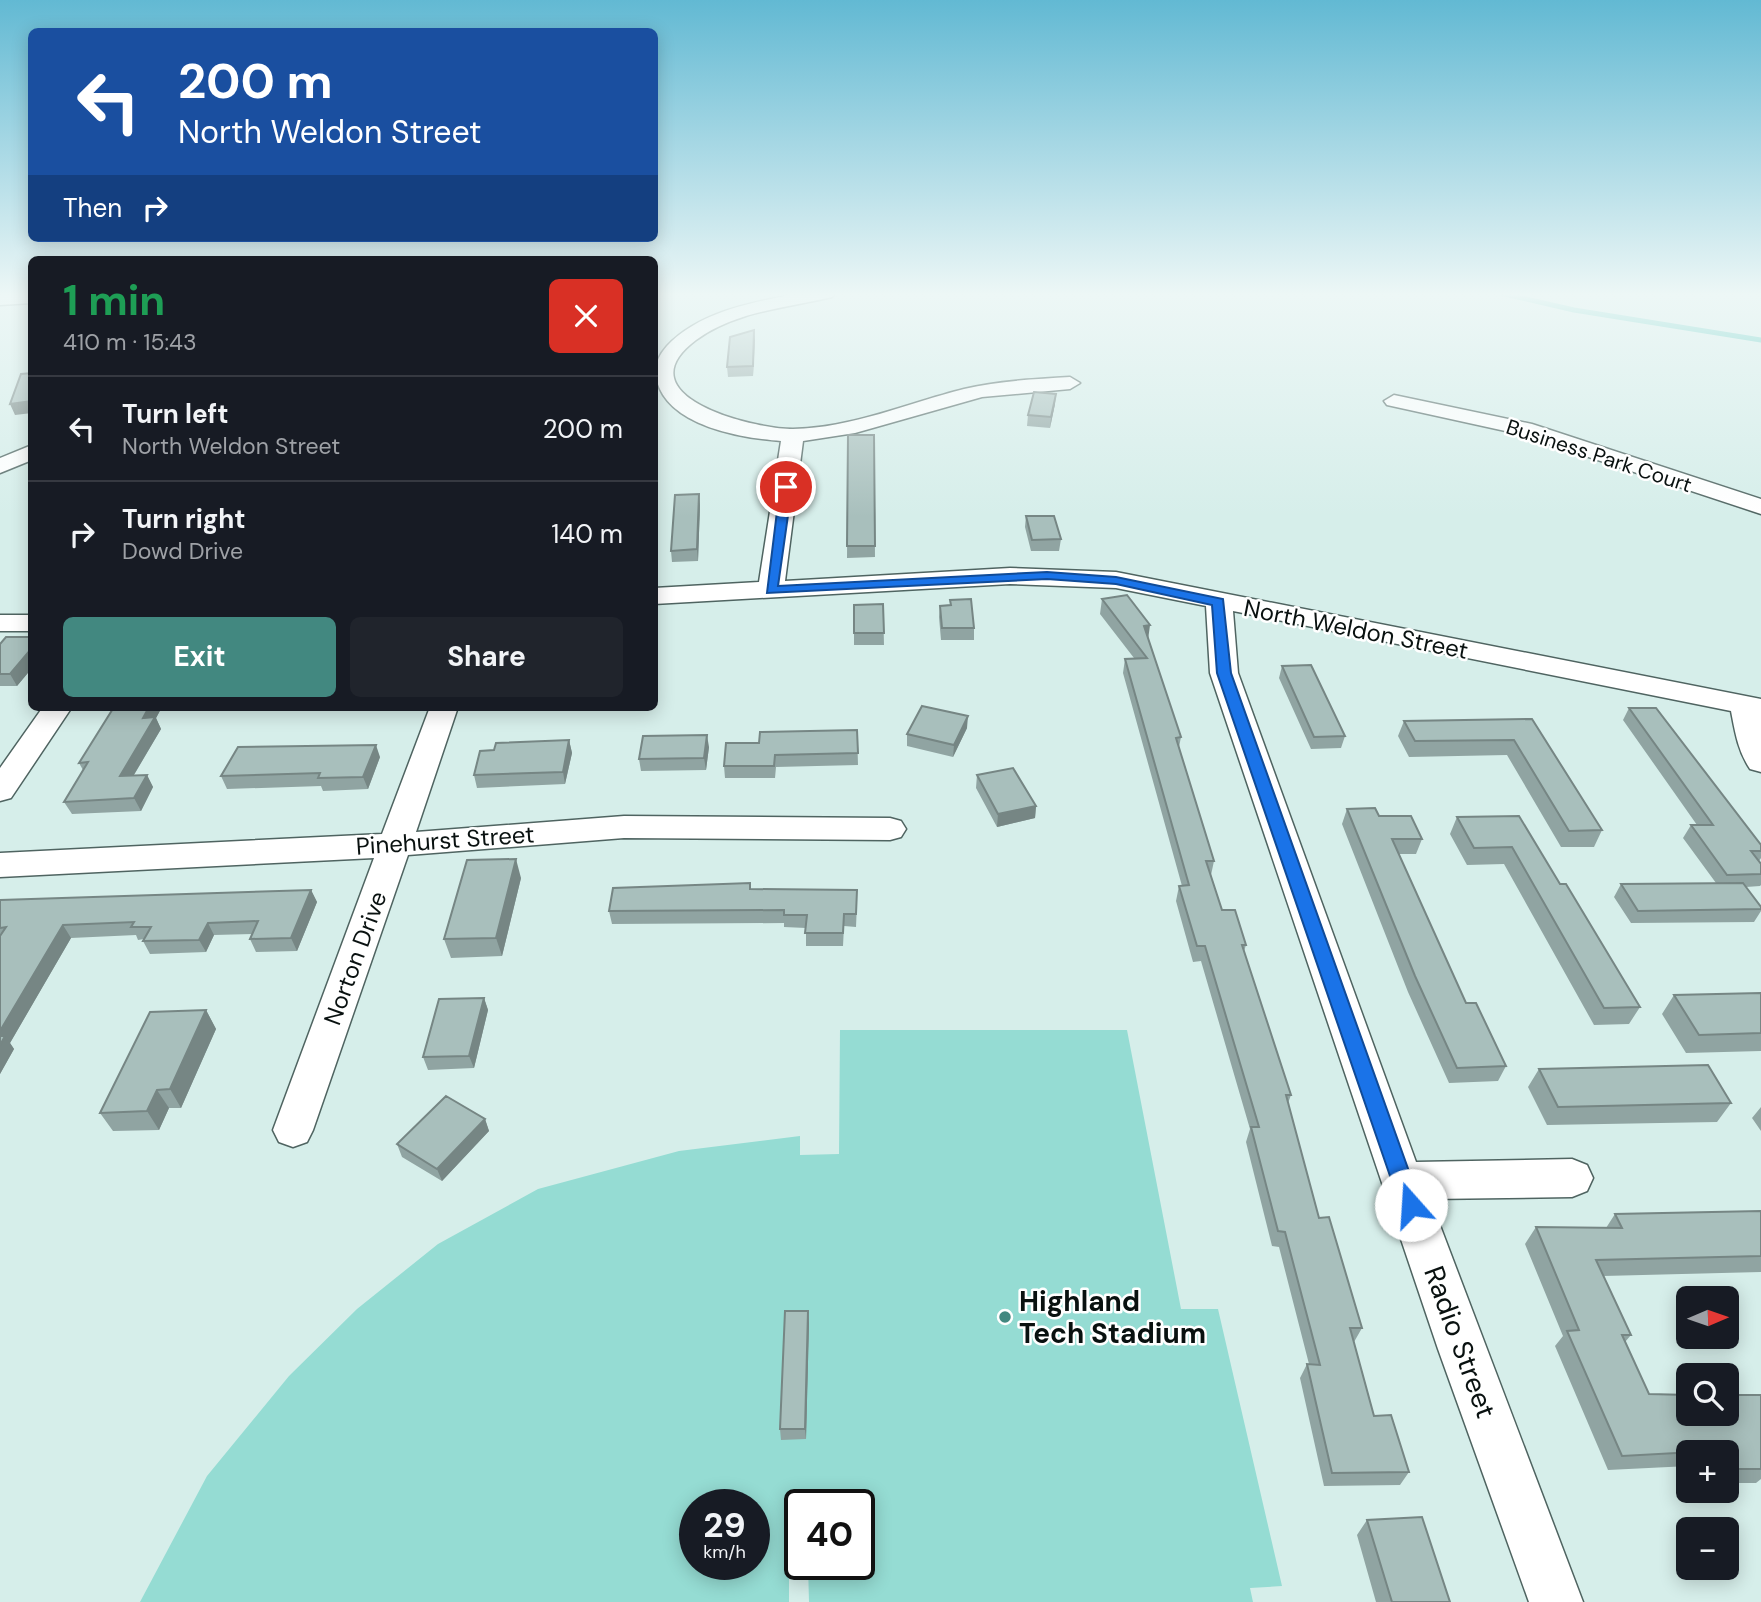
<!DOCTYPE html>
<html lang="en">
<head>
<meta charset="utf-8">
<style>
	body { margin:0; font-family:"DM Sans",sans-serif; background:#20242c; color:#f1f3f6; height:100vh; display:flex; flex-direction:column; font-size:26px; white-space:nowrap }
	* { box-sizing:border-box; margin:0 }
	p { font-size:23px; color:#9ea1a6 }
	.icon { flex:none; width:38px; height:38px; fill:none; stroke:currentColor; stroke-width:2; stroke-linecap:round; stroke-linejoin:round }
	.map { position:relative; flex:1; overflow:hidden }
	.sheet { position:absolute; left:28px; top:256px; width:630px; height:455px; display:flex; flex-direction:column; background:#171b24; border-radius:10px; box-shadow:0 4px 18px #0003 }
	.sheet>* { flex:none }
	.banner { position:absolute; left:28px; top:28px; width:630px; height:214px; border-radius:10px; box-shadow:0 4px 18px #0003; background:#1a4fa0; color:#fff; overflow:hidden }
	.needle { width:46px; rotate:88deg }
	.tools { position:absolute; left:1676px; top:1286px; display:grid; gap:14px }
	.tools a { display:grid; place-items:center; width:63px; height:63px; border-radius:10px; background:#171b24; box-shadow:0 4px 18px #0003; font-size:35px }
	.speed { position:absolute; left:679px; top:1489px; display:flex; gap:14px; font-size:35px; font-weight:700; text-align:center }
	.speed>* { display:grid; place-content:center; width:91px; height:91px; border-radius:50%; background:#171b24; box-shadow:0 4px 18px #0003; line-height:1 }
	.speed small { font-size:18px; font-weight:400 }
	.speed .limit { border:4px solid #111; border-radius:10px; background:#fff; color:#111 }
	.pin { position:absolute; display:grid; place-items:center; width:60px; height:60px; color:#fff; margin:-30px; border:4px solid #fff; border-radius:50%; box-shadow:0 2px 7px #0007 }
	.me { position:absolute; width:77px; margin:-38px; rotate:341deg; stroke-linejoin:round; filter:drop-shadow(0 0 5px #0008) }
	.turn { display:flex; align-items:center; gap:24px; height:147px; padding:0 35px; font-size:32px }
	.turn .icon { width:91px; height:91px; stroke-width:2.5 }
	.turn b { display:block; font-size:49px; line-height:60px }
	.then { display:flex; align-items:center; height:66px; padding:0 35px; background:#0003; gap:14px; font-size:26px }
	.round { display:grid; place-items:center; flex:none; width:74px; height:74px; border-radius:10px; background:#20242c }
	.summary { display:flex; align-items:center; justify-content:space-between; height:119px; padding:0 35px }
	h1 { font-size:42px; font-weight:700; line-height:52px; color:#1e9e55 }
	.button { display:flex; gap:14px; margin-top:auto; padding:14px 35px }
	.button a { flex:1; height:80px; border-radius:10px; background:#428880; color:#fff; font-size:28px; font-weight:700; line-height:80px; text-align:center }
	.button a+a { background:#20242c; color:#f1f3f6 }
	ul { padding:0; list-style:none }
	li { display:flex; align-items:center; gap:21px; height:105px; padding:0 35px; border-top:2px solid #363941 }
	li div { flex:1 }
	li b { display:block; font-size:26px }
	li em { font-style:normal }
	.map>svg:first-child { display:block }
	.green { fill:#95dcd3; fill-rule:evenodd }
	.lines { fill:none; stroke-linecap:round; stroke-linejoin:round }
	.stream { stroke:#39c0b3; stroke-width:5 }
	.minor-casing { stroke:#4f6461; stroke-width:3 }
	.minor { fill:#fff; fill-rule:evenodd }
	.wall { fill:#90a4a2 }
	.shaded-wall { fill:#768684 }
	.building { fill:#a8bfbc; stroke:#768684; stroke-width:2 }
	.route { fill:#1a73e8; stroke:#114b97; stroke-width:2 }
	.poi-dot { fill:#428880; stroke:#fff; stroke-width:2.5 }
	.labels { text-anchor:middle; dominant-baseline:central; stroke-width:5; stroke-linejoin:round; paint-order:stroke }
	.far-street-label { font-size:21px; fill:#091110; stroke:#fff }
	.street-label { font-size:24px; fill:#091110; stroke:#fff }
	.near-poi-label { font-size:28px; font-weight:bold; fill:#091110; stroke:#fff; text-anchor:start }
	.near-street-label { font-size:28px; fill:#091110; stroke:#fff }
</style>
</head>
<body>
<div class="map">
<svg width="1761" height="1602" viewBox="0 0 1761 1602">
	<rect width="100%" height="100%" fill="#d6eeea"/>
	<path class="green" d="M 840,1030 L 1127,1030 L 1181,1309 L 1218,1309 L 1282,1586 L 1250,1588 L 1253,1602 L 809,1602 L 808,1565 L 859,1564 L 859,1505 L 800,1505 L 800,1562 L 789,1561 L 789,1602 L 140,1602 L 207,1476 L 289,1376 L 357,1309 L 438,1244 L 538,1189 L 679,1151 L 800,1136 L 800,1155 L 839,1154 ZM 695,1505 L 754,1505 L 754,1564 L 695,1564 Z"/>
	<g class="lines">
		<path class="stream" d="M 1500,293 L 1574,310 L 1761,340"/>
		<g class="minor-casing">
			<path id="minor" d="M 32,293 L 32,303 L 0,305 L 0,295 Z
				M 800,293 L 835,293 L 832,297 C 787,308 735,311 696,340 C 621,396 753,429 793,429 C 852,428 908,403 964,389 C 999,381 1035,379 1070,377 L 1080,383 L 1070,389 L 982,397 L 855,433 L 803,441 L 785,581 L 1010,568 L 1116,572 L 1761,699 L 1761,772 L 1750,769 C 1738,751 1735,732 1731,711 L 1233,611 L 1238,673 L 1416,1162 L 1572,1159 L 1587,1165 L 1593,1178 L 1587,1191 L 1572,1197 L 1430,1199 L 1583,1602 L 1529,1602 L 1438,1349 L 1210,673 L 1206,606 L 1116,588 L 1010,584 L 654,604 L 654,588 L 759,582 L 781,441 C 741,438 669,426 657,381 C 653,368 658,356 667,346 C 700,311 755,302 800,293 Z
				M 1394,395 L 1532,424 L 1761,499 L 1761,514 L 1519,434 L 1387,405 L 1384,401 Z
				M 32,445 L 32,460 L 0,473 L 0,458 Z
				M 0,615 L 32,615 L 32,631 L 0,631 Z
				M 43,707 L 72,707 L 11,798 L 0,801 L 0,768 Z
				M 430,707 L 458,707 L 416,832 L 624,816 L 890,818 L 901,821 L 906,829 L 901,837 L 890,840 L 624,838 L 408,855 L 313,1130 L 307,1142 L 293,1147 L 279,1142 L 273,1130 L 374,858 L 0,877 L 0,853 L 382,834 Z"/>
		</g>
		<use href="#minor" class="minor"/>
	</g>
	<path class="wall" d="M 754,330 L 753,376 L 728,377 L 727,367 Z
		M 1055,404 L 1050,428 L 1027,426 L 1028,415 Z
		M 848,435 L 874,435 L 875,557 L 847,558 Z
		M 699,494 L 700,505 L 698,561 L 672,562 L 671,551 Z
		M 1026,516 L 1061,539 L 1059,551 L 1031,551 L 1025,527 Z
		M 1102,599 L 1148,638 L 1181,737 L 1179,747 L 1214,861 L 1211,875 L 1222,910 L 1246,945 L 1244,951 L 1291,1095 L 1288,1103 L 1319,1218 L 1362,1328 L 1354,1342 L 1374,1416 L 1409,1472 L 1400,1485 L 1324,1486 L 1300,1378 L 1307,1364 L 1309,1364 L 1279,1247 L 1272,1246 L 1246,1142 L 1250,1129 L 1201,961 L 1193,962 L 1176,901 L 1179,886 L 1182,886 L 1123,673 L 1125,659 L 1134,658 L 1100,614 Z
		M 950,600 L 974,628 L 974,640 L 941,640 L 939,617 L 940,606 L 950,605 Z
		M 883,604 L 884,645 L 854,645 L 854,605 Z
		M 32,637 L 32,668 L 17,686 L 0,686 L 0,644 Z
		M 1282,666 L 1345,736 L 1341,748 L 1311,749 L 1279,678 Z
		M 114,707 L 162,707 L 156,718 L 161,729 L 134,775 L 147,775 L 153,787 L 141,811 L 72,814 L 64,802 L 83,770 L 79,763 Z
		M 1629,708 L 1761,845 L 1761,858 L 1759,861 L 1761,864 L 1761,885 L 1760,886 L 1746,887 L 1761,907 L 1761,911 L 1754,922 L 1631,923 L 1614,897 L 1621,884 L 1716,883 L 1683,838 L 1691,825 L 1697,825 L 1623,720 Z
		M 1532,719 L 1602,830 L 1594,847 L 1561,847 L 1507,755 L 1409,757 L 1398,736 L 1404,721 Z
		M 967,728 L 953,757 L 907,746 L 907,734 Z
		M 857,730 L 858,765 L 776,767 L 775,778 L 725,778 L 724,766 L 759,743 Z
		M 569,740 L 572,753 L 565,784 L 477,788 L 474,775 Z
		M 709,747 L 706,770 L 641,771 L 639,759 Z
		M 380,757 L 368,789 L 323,791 L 321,786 L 227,789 L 221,776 Z
		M 977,775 L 1036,806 L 1035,818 L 997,827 L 976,788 Z
		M 1347,809 L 1379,816 L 1422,839 L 1416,854 L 1399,854 L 1466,1003 L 1506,1066 L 1498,1081 L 1449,1083 L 1408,992 L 1342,824 Z
		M 1519,816 L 1560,884 L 1640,1007 L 1629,1024 L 1594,1025 L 1504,864 L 1467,865 L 1450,834 L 1457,817 Z
		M 521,878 L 502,956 L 451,958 L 444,939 Z
		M 751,889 L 857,903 L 856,927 L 844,926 L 843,946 L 806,946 L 806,928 L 784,927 L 784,923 L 612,924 L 609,911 Z
		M 311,890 L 317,902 L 297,951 L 256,952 L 250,939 L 252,934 L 214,935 L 206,952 L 150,954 L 143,941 L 144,939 L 138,940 L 136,935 L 71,938 L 10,1043 L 14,1049 L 0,1074 L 0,900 Z
		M 1761,993 L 1761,1051 L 1686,1053 L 1662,1014 L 1674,995 Z
		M 484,998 L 488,1010 L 474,1068 L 428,1070 L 423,1057 Z
		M 206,1010 L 216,1029 L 181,1108 L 169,1108 L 159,1130 L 113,1131 L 100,1113 Z
		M 1539,1069 L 1731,1103 L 1717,1122 L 1547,1125 L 1528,1087 Z
		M 1761,1107 L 1761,1131 L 1752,1118 Z
		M 485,1119 L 489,1131 L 442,1181 L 402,1157 L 397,1144 Z
		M 1761,1211 L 1761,1272 L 1603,1276 L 1631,1335 L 1625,1342 L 1649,1394 L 1761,1395 L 1761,1479 L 1756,1483 L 1727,1483 L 1727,1452 L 1689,1452 L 1689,1466 L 1608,1470 L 1555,1346 L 1563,1336 L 1525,1244 L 1536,1227 L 1606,1228 L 1615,1214 Z
		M 808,1311 L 809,1323 L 806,1439 L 781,1440 L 780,1429 Z
		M 1367,1520 L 1450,1602 L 1376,1602 L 1357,1535 Z"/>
	<path class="shaded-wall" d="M 754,330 L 755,340 L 753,376 L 753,366 Z
		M 1056,394 L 1055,404 L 1050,428 L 1051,417 Z
		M 32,401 L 32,413 L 15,415 L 10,404 Z
		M 699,494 L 700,505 L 698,561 L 697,549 Z
		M 1150,625 L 1148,640 L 1144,626 Z
		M 32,648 L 32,668 L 17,686 L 10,674 Z
		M 149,707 L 162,707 L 156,718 L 161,729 L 126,788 L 120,776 L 143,718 Z
		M 968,716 L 967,728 L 953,757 L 954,745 Z
		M 707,735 L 709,747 L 706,770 L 704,758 Z
		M 569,740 L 572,753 L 565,784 L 563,772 Z
		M 376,745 L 380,757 L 368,789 L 363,777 Z
		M 147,775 L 153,787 L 141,811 L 134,798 Z
		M 1036,806 L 1035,818 L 997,827 L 998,814 Z
		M 516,859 L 521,878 L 502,956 L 496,938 Z
		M 311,890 L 317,902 L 297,951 L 291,938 Z
		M 208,923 L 214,935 L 206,952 L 199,940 Z
		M 63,925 L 71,938 L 10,1043 L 14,1049 L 0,1074 L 0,1031 Z
		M 484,998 L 488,1010 L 474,1068 L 469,1056 Z
		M 206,1010 L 216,1029 L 181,1108 L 170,1089 Z
		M 157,1090 L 169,1108 L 159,1130 L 147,1111 Z
		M 485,1119 L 489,1131 L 442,1181 L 437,1169 Z
		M 808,1311 L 809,1323 L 806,1439 L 805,1429 Z"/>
	<path class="building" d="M 754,330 L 753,366 L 727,367 L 730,337 Z
		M 32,373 L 32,401 L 10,404 L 21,374 Z
		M 1034,392 L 1056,394 L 1051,417 L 1028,415 Z
		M 848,435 L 874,435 L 875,546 L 847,546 Z
		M 699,494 L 697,549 L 671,551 L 675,495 Z
		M 1026,516 L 1054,516 L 1061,539 L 1032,540 Z
		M 1127,595 L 1150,625 L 1144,626 L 1181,737 L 1176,738 L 1214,861 L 1206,861 L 1222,910 L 1235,910 L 1246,945 L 1242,945 L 1291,1095 L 1286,1095 L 1319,1218 L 1329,1217 L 1362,1328 L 1350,1328 L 1374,1416 L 1391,1415 L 1409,1472 L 1332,1473 L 1307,1364 L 1320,1365 L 1285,1232 L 1278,1231 L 1251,1127 L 1259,1127 L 1205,946 L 1197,946 L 1179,886 L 1189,885 L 1125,659 L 1147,658 L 1102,599 Z
		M 971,599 L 974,628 L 942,628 L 940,606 L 951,605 L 950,600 Z
		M 883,604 L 884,633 L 854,633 L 854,605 Z
		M 6,637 L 32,637 L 32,648 L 10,674 L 0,674 L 0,644 Z
		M 1311,665 L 1345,736 L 1314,737 L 1282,666 Z
		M 922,706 L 968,716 L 954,745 L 907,734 Z
		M 114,707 L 149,707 L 143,718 L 155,717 L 120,776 L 147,775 L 134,798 L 64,802 L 88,762 L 79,763 Z
		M 1629,708 L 1656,708 L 1761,845 L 1761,851 L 1751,851 L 1761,864 L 1761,874 L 1727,875 L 1691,825 L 1713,825 Z
		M 1532,719 L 1602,830 L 1569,831 L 1514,740 L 1415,741 L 1404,721 Z
		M 857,730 L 858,753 L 775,755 L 774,766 L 724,766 L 726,743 L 759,743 L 760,732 Z
		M 707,735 L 704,758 L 639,759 L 643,736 Z
		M 569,740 L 563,772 L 474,775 L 480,751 L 494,750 L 496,743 Z
		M 376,745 L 363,777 L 318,778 L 320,773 L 221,776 L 238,747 Z
		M 1013,768 L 1036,806 L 998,814 L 977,775 Z
		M 1375,808 L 1379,816 L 1411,816 L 1422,839 L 1392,839 L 1466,1003 L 1476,1003 L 1506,1066 L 1457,1068 L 1415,976 L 1347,809 Z
		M 1519,816 L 1560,884 L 1566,884 L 1640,1007 L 1604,1008 L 1512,847 L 1474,848 L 1457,817 Z
		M 516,859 L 496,938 L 444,939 L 467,860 Z
		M 750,883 L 750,889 L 857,890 L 856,914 L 844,914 L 843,933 L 805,933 L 807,915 L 784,915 L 784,910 L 609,911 L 613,888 Z
		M 1743,883 L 1761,907 L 1761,909 L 1638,911 L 1621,884 Z
		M 311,890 L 291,938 L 250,939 L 258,921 L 208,923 L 199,940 L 143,941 L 151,927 L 131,927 L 134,922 L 63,925 L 0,1031 L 0,936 L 6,927 L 0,928 L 0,900 Z
		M 1761,993 L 1761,1033 L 1699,1035 L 1674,995 Z
		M 484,998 L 469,1056 L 423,1057 L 439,999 Z
		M 206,1010 L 170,1089 L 157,1090 L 147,1111 L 100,1113 L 150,1012 Z
		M 0,1036 L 5,1036 L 0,1045 Z
		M 1708,1065 L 1731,1103 L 1558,1107 L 1539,1069 Z
		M 446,1096 L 485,1119 L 437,1169 L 397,1144 Z
		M 1761,1211 L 1761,1256 L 1596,1260 L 1631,1335 L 1622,1335 L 1649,1394 L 1689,1395 L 1689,1414 L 1727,1414 L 1727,1395 L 1761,1395 L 1761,1469 L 1727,1469 L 1727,1452 L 1714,1452 L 1713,1451 L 1622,1456 L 1567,1331 L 1579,1330 L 1536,1227 L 1622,1228 L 1615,1214 Z
		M 785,1311 L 808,1311 L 805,1429 L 780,1429 Z
		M 1422,1517 L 1450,1602 L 1392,1602 L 1367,1520 Z"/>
	<linearGradient id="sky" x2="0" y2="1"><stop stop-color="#62b9d3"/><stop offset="0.57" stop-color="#edf7f6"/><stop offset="1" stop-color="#edf7f6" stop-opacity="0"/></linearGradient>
	<rect width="1761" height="517" fill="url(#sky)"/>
	<path class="route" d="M 786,483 L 792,487 L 778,586 L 1047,572 L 1116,577 L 1223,599 L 1231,673 L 1421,1205 L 1418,1212 L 1411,1215 L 1403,1212 L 1400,1205 L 1217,673 L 1212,605 L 1116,584 L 1047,579 L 767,593 L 780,487 Z"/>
	<circle class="poi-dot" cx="1005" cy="1317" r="7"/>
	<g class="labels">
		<g class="far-street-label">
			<text transform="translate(1599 456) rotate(18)">Business Park Court</text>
		</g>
		<g class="street-label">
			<text transform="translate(1356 629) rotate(11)">North Weldon Street</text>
			<text transform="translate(445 840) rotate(-4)">Pinehurst Street</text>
			<text transform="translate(355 958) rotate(-70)">Norton Drive</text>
		</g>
		<g class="near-poi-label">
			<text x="1019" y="1301">Highland<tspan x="1019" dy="32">Tech Stadium</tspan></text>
		</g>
		<g class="near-street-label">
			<text transform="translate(1460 1342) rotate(70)">Radio Street</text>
		</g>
	</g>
</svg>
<div class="tools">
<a><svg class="needle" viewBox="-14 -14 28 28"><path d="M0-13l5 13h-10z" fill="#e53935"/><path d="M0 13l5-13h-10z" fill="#9ea1a6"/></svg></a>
<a><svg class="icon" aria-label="search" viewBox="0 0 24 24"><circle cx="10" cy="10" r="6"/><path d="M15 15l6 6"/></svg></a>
<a>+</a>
<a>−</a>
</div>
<div class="speed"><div>29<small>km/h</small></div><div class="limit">40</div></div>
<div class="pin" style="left:786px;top:487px;background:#d93025"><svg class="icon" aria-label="arrive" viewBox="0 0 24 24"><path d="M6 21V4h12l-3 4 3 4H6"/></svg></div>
<svg class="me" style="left:1411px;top:1205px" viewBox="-20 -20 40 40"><circle r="19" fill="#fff"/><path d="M0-13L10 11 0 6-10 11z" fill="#1a73e8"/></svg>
<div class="banner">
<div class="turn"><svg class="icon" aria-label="left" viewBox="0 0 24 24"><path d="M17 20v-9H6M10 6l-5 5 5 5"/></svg><div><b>200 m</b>North Weldon Street</div></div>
<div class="then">Then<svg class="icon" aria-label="right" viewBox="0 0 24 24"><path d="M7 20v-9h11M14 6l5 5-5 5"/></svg></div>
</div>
<section class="sheet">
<div class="summary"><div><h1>1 min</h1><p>410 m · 15:43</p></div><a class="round" style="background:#d93025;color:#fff"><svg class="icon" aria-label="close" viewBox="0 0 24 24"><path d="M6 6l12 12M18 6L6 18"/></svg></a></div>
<ul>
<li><svg class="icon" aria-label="left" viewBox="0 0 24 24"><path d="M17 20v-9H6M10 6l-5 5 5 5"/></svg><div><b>Turn left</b><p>North Weldon Street</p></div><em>200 m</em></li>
<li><svg class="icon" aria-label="right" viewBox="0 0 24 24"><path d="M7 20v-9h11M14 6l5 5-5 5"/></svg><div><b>Turn right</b><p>Dowd Drive</p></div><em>140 m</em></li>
</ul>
<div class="button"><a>Exit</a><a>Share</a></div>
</section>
</div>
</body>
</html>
